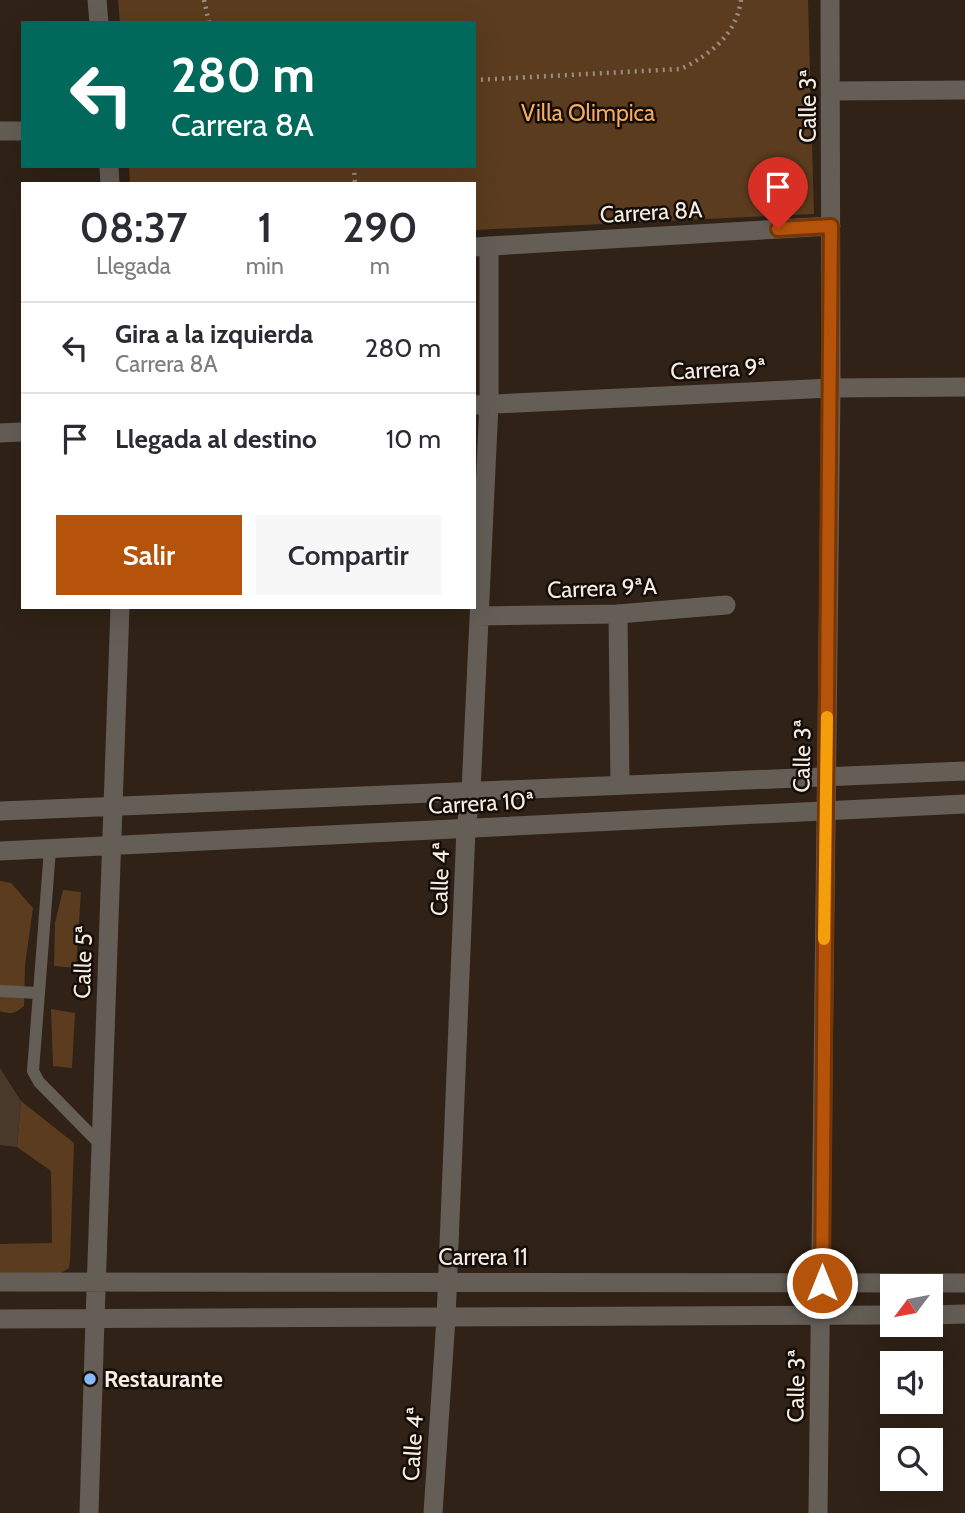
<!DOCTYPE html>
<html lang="es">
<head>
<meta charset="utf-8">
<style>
	body { margin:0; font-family:Cabin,sans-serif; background:#f7f7f7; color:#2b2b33; height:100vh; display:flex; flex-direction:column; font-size:26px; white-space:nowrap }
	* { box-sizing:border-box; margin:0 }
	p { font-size:23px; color:#7c7c81 }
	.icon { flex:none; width:38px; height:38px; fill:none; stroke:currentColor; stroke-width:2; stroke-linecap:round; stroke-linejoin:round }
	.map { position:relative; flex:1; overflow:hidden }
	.panel { position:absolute; left:21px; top:182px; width:455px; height:427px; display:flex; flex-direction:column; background:#fff; border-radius:0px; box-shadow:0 7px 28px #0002 }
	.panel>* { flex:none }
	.top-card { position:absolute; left:21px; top:21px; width:455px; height:147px; border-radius:0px; box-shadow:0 7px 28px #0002; background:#00695c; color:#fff; overflow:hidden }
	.needle { width:46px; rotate:238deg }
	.tools { position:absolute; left:880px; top:1274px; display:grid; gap:14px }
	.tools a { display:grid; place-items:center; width:63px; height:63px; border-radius:0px; background:#fff; box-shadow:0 7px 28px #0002; font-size:35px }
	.pin { position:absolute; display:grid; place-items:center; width:60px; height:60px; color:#fff; margin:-72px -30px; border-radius:50% 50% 50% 0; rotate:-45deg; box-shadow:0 0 7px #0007 }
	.pin .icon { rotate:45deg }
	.me { position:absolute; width:77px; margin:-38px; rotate:0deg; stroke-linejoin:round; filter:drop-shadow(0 0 5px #0008) }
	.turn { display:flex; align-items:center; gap:24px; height:147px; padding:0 35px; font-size:32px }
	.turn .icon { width:91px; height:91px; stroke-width:2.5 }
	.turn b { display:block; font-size:49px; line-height:60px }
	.eta { display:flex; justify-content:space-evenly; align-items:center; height:119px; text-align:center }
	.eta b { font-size:42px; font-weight:600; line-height:49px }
	.button { display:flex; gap:14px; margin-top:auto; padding:14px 35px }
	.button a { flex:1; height:80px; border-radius:0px; background:#b45309; color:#fff; font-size:28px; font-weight:600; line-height:80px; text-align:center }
	.button a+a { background:#f7f7f7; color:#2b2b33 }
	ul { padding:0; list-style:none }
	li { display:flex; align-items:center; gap:21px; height:91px; padding:0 35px; border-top:2px solid #e1e1e2 }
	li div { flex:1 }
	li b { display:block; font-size:26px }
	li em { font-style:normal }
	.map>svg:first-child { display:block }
	.green { fill:#5b3c1f }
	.building { fill:#48392b }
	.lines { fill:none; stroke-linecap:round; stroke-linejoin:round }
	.path { stroke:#9a8e84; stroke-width:4.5; stroke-dasharray:2 5; stroke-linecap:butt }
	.service { stroke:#655e57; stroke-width:12 }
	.pedestrian { stroke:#655e57; stroke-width:19 }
	.minor { stroke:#655e57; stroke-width:19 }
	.tertiary { stroke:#655e57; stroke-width:19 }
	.route-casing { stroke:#753606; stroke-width:18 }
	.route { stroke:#b45309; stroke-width:12 }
	.slow { stroke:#f59e0b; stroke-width:12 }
	.poi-dot { fill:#8abafc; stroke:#140d08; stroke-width:2.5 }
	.labels { text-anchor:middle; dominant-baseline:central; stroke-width:5; stroke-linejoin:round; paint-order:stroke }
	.street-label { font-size:23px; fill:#f6ede4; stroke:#140d08 }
	.park-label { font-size:23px; fill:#f8ab60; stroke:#140d08 }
	.poi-label { font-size:23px; font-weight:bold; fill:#f6ede4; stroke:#140d08; text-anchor:start }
</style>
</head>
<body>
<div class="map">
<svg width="965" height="1513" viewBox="0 0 965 1513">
	<rect width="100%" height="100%" fill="#302216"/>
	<path class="green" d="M 118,0 L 808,0 L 814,214 L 474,230 L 474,184 L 130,184 L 129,166 L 474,166 L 474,23 L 120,23 Z
		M 0,881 L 11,883 L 33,908 L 25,965 L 24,1006 C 16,1013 11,1015 0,1011 Z
		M 63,890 L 81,892 L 76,968 L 54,966 L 55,923 Z
		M 51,1009 L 75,1013 L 72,1068 L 53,1066 Z
		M 21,1101 L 74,1143 L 70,1261 L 69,1268 L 61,1273 L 0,1274 L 0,1244 L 52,1243 L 51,1171 L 17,1147 Z"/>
	<path class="building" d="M 0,1068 L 21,1101 L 17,1147 L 0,1145 Z"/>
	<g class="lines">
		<path class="path" d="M 204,0 L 209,23
			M 474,80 L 681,69 C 711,54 736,35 741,0
			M 354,166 L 355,184"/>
		<path class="service" d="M 50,849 L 33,1071 L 39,1082 L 101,1145
			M 0,991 L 37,993"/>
		<path class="pedestrian" d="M 618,614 L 620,784"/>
		<path class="minor" d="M 833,91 L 965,90
			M 0,131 L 23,131
			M 474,247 L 831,226
			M 474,405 L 831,388 L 965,387
			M 0,433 L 23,432
			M 479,616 L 618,614 L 726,605
			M 89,1513 L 95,1319
			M 433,1513 L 446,1318 L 466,828 L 471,791 L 489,404 L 489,246
			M 818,1513 L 831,388 L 830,0"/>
		<path class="tertiary" d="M 97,0 L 99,23
			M 109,166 L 110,184
			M 0,811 L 965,771
			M 0,851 L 965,804
			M 0,1282 L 965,1283
			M 931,1315 L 965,1314
			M 0,1319 L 892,1315
			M 95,1319 L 120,607"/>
	</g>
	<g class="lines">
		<g class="route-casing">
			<path id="route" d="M 778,229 L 831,226 L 822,1283"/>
		</g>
		<use href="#route" class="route"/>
		<path class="slow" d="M 824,939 L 827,717"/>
	</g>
	<circle class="poi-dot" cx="90" cy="1379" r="7"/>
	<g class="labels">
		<g class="street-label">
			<text transform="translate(808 106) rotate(-90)">Calle 3ª</text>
			<text transform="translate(651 212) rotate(-3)">Carrera 8A</text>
			<text transform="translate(718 369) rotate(-3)">Carrera 9ª</text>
			<text transform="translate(602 588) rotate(-2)">Carrera 9ªA</text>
			<text transform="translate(802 756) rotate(-89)">Calle 3ª</text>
			<text transform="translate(481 803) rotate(-3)">Carrera 10ª</text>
			<text transform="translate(440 879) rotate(-88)">Calle 4ª</text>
			<text transform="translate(83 962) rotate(-88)">Calle 5ª</text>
			<text x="483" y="1257">Carrera 11</text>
			<text transform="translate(796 1386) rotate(-89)">Calle 3ª</text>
			<text transform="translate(413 1444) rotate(-86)">Calle 4ª</text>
		</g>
		<g class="park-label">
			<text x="588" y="113">Villa Olimpica</text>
		</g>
		<g class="poi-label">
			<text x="104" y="1379">Restaurante</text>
		</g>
	</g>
</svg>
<div class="tools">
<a><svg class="needle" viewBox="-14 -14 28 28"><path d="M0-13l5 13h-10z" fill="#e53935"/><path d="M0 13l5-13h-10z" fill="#7c7c81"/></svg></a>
<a><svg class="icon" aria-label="sound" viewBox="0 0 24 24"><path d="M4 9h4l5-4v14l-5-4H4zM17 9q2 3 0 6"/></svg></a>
<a><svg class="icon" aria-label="search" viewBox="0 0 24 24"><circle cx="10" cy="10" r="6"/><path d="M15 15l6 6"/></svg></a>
</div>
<div class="pin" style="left:778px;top:229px;background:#d93025"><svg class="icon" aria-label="arrive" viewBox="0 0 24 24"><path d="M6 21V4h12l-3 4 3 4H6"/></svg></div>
<svg class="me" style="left:822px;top:1283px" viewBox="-20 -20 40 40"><circle r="17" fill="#b45309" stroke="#fff" stroke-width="3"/><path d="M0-11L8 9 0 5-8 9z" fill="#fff"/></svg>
<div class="top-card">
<div class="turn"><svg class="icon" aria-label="left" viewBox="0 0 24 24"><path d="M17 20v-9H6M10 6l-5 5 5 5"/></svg><div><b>280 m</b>Carrera 8A</div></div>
</div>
<section class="panel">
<div class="eta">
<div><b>08:37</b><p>Llegada</p></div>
<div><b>1</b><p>min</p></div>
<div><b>290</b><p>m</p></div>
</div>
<ul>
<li><svg class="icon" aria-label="left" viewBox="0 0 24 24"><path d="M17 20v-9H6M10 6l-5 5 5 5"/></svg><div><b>Gira a la izquierda</b><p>Carrera 8A</p></div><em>280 m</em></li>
<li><svg class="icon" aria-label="arrive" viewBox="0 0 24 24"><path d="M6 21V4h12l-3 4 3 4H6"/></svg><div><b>Llegada al destino</b></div><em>10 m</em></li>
</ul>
<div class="button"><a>Salir</a><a>Compartir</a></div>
</section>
</div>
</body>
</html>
